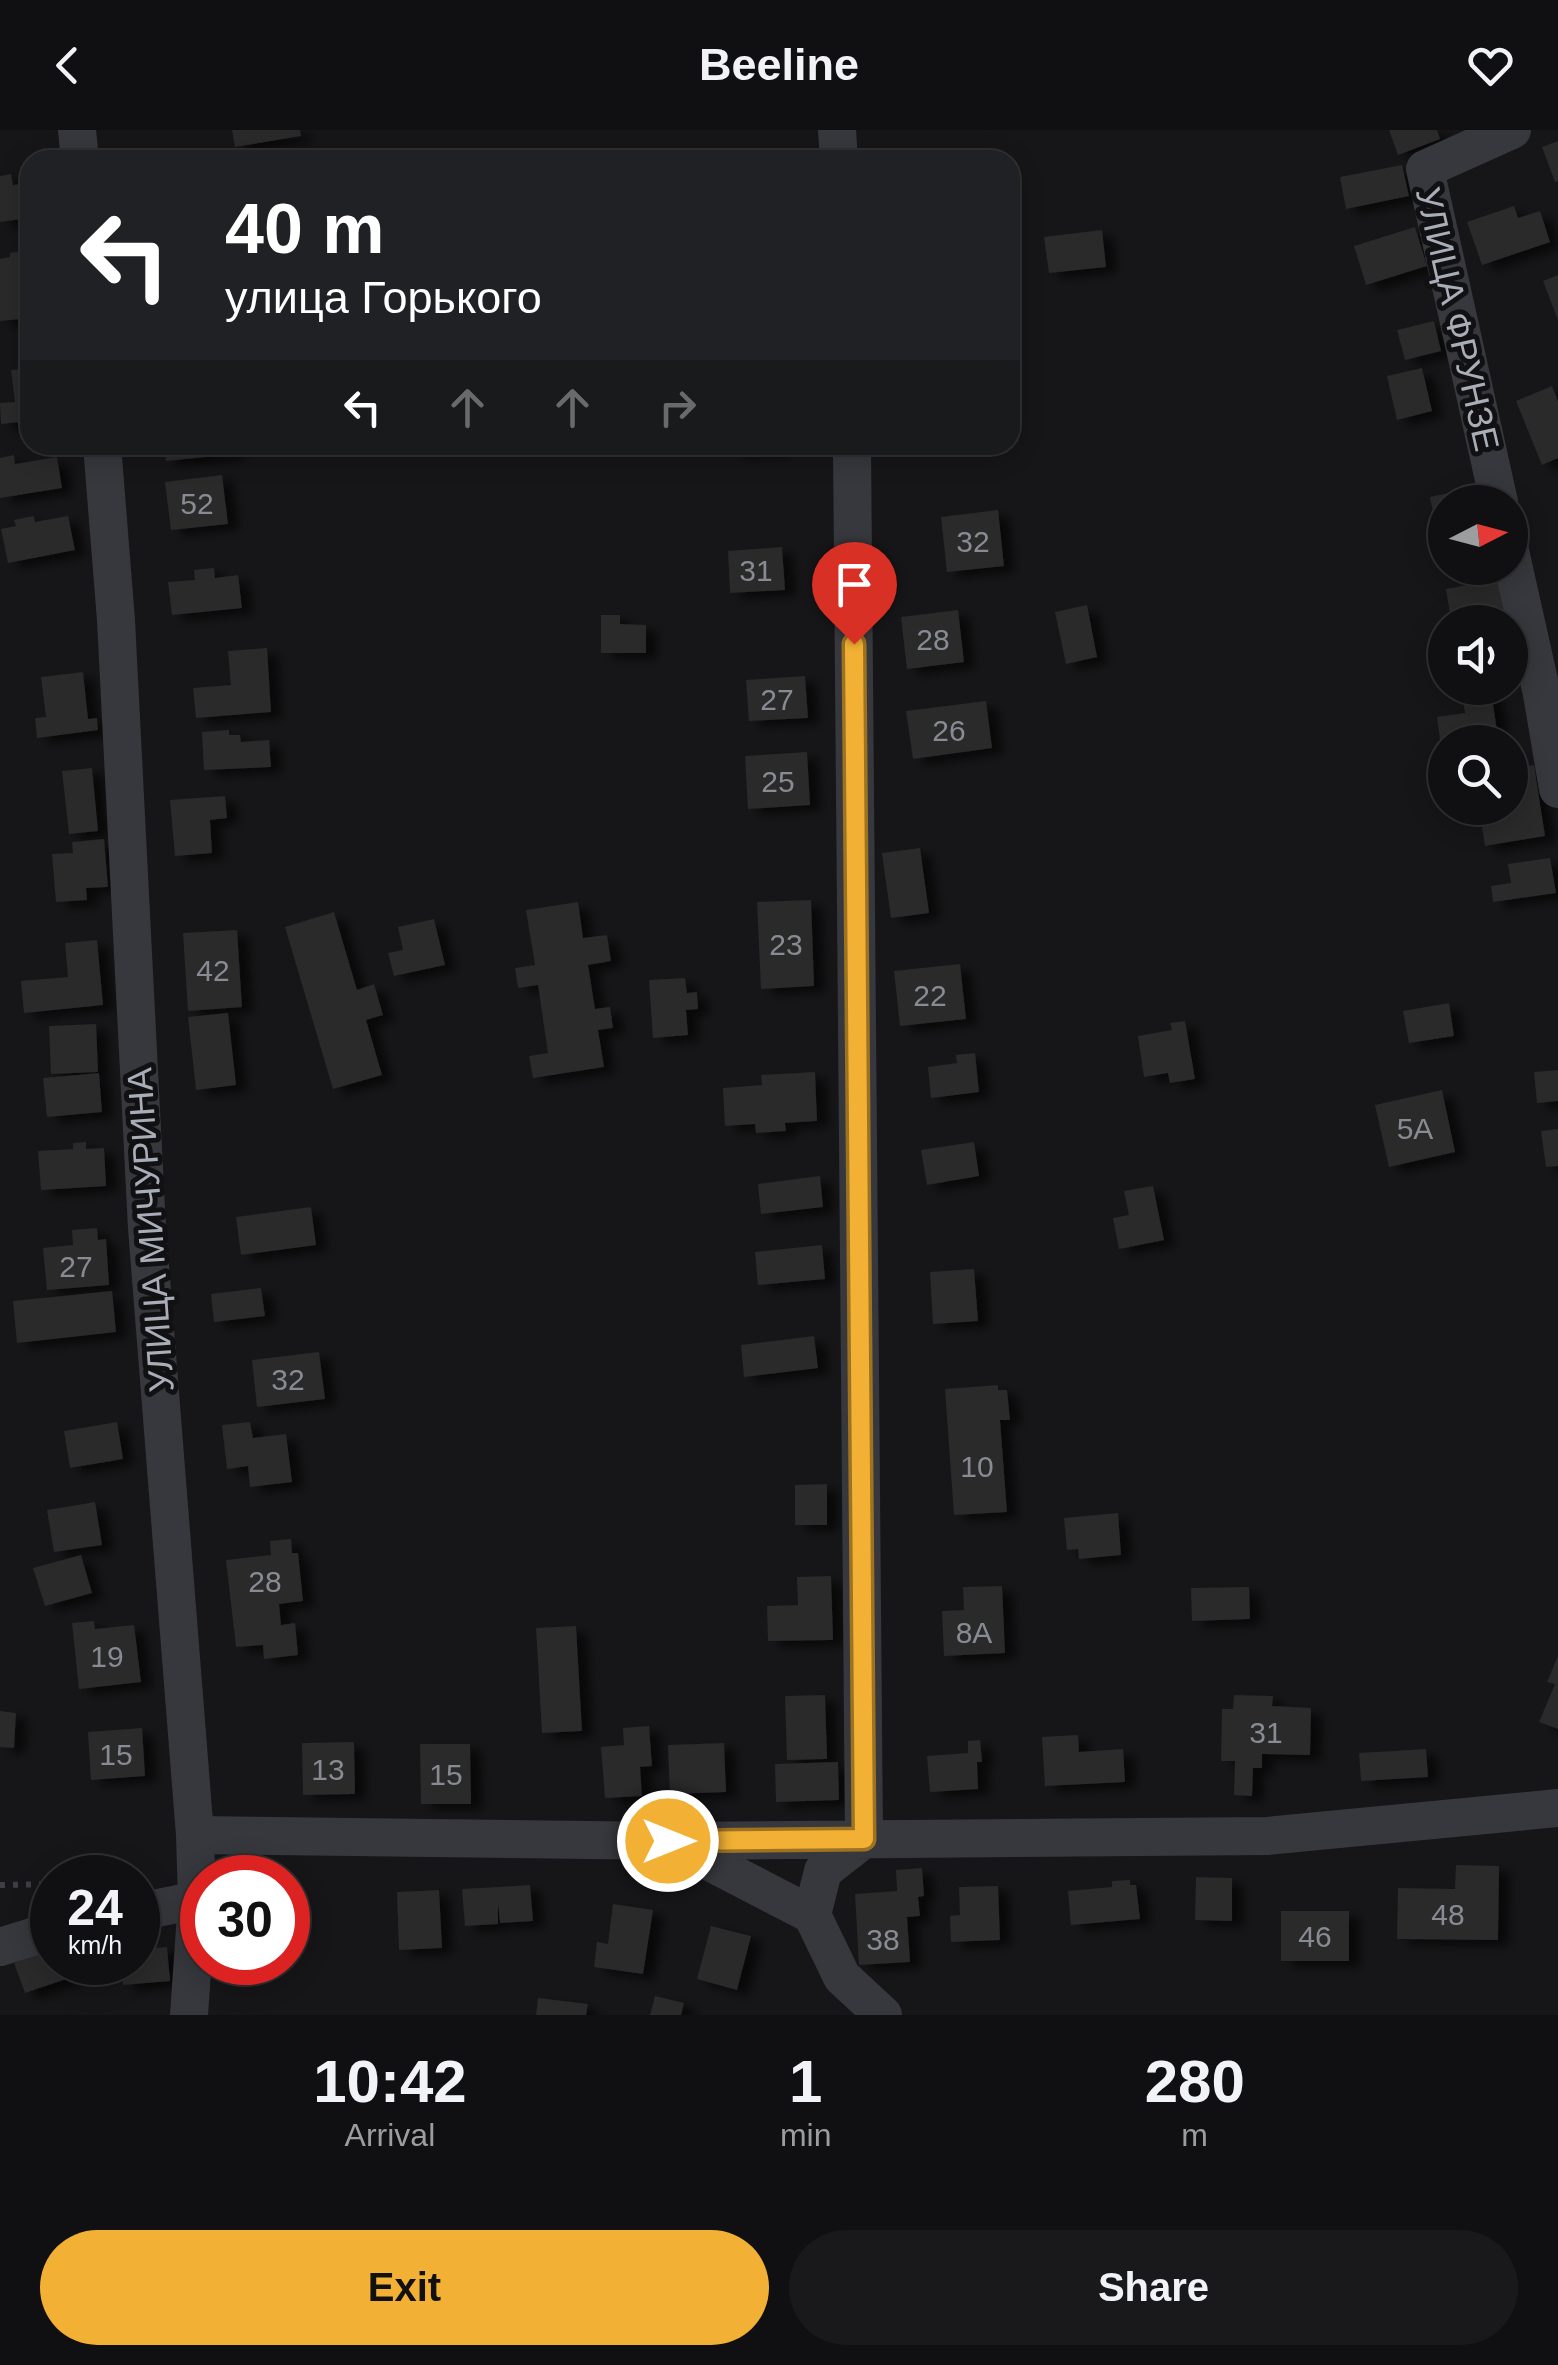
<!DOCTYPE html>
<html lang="en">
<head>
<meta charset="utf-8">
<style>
	body { margin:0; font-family:Helvetica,sans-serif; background:#19191b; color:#f1f3f6; height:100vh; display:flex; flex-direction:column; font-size:38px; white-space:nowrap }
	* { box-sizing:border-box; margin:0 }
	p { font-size:32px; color:#9c9d9f }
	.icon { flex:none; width:55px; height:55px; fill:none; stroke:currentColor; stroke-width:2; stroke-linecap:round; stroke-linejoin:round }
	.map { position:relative; height:1885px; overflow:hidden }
	.panel { display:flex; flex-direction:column; background:#101012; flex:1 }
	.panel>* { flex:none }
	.banner { position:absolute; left:20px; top:20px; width:1000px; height:305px; border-radius:30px; box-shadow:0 5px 25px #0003,0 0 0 2px #303032; background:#202124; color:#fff; overflow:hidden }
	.needle { width:65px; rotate:84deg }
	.tools { position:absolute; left:1428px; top:355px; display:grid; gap:20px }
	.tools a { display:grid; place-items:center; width:100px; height:100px; border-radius:50%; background:#101012; box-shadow:0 5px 25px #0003,0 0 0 2px #303032; font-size:50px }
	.speed { position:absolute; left:30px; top:1725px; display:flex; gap:20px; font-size:50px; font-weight:700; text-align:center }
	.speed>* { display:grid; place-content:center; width:130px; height:130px; border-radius:50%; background:#101012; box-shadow:0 5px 25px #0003,0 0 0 2px #303032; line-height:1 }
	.speed small { font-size:25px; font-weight:400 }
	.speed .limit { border:15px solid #d22; background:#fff; color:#111 }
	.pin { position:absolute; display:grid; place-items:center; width:85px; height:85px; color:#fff; margin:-102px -42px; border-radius:50% 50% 50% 0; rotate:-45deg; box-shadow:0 0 10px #0007 }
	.pin .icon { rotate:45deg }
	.me { position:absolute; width:110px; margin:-55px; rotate:90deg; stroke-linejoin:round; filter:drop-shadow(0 0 8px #0008) }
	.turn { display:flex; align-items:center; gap:35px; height:210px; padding:0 40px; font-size:45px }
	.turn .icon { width:130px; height:130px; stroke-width:2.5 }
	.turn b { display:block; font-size:70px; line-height:85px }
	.lanes { display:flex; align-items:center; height:95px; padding:0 40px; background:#0003; justify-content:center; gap:50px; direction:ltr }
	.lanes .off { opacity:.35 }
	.eta { display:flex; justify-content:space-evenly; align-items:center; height:170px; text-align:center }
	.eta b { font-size:60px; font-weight:700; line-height:70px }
	.button { display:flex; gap:20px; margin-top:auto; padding:20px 40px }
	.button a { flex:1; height:115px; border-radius:60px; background:#f2b134; color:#111; font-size:40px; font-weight:700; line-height:115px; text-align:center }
	.button a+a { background:#19191b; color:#f1f3f6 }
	header { display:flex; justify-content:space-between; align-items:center; height:130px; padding:0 40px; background:#101012; font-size:45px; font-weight:700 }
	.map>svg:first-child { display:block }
	.building { fill:#29292c; filter:url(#shadow) }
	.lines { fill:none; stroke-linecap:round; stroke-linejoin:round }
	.path { stroke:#3d3f44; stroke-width:6; stroke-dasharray:5 8; stroke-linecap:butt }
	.minor { stroke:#37383d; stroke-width:38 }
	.route-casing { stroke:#9d7322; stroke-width:25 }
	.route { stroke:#f2b134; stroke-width:18 }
	.labels { text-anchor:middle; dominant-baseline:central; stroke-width:10; stroke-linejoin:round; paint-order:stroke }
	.number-label { font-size:30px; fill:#888b94 }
	.street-label { font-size:35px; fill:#a8adb8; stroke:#111113 }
</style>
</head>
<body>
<header><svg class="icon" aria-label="back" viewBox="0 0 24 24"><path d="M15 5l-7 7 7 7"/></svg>Beeline<svg class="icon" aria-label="heart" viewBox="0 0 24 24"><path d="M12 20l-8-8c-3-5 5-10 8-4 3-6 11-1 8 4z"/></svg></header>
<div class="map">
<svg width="1558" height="1885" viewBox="0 0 1558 1885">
	<defs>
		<filter id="shadow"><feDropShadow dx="11" dy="6" stdDeviation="5" flood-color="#0009"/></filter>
	</defs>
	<rect width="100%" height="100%" fill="#161618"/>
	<path class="building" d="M 232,0 L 300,0 L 301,6 L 235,17 Z
		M 1389,0 L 1437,0 L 1440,9 L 1398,25 Z
		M 1558,11 L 1558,51 L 1555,52 L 1542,17 Z
		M 1402,35 L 1409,66 L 1346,79 L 1340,47 Z
		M 11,44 L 13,55 L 30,53 L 30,88 L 0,92 L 0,46 Z
		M 1514,76 L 1518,88 L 1540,81 L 1550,112 L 1482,135 L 1467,92 Z
		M 1415,97 L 1427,136 L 1366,155 L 1354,116 Z
		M 1102,100 L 1106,137 L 1049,143 L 1044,107 Z
		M 23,121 L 24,126 L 30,126 L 30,188 L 0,191 L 0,129 L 10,127 L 10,123 Z
		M 1558,145 L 1558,190 L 1543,151 Z
		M 1434,191 L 1441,221 L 1405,230 L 1397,200 Z
		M 30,238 L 30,291 L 1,294 L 0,273 L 15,272 L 11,240 Z
		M 1422,238 L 1432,281 L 1397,290 L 1387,246 Z
		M 1552,256 L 1558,271 L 1558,328 L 1542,335 L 1516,271 Z
		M 165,315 L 234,315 L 235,324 L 166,331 Z
		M 732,315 L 780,315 L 780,320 L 733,323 Z
		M 14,325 L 15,334 L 57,327 L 62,358 L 0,368 L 0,328 Z
		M 222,345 L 228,394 L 171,400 L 165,352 Z
		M 1485,355 L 1489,372 L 1445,372 L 1445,400 L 1437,402 L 1430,367 Z
		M 998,380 L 1004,436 L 947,442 L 941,387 Z
		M 34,386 L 35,392 L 68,386 L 75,420 L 8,433 L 1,399 L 16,396 L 14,390 Z
		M 782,417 L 785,460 L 730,463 L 728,421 Z
		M 214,438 L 215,448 L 238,445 L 242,478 L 172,485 L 168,452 L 195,450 L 194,440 Z
		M 1500,449 L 1506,480 L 1451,490 L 1446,459 Z
		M 1087,475 L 1097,527 L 1066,534 L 1055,482 Z
		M 958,480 L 964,532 L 907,539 L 901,487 Z
		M 601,485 L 620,485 L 620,494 L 646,495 L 646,523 L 601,523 Z
		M 267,518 L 271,582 L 196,588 L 193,558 L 231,555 L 228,521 Z
		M 83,542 L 88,589 L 97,588 L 98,600 L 37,608 L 35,588 L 46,587 L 41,547 Z
		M 805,546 L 808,588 L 749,591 L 746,550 Z
		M 1491,560 L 1498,608 L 1445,612 L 1445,616 L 1441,617 L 1437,587 L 1465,583 L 1462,565 Z
		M 986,571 L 992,618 L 913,629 L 906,581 Z
		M 229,600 L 229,605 L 240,605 L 241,612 L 269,610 L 271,637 L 204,640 L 202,602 Z
		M 807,622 L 810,675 L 748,679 L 745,626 Z
		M 1534,635 L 1545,706 L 1485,716 L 1479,678 L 1510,678 L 1510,639 Z
		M 92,638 L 98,701 L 69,704 L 62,641 Z
		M 225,666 L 227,688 L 210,690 L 212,723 L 175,726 L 170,670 Z
		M 104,709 L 108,757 L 86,758 L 87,770 L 56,772 L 52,724 L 73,723 L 72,712 Z
		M 920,718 L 929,783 L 891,788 L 882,723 Z
		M 1550,728 L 1556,763 L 1493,772 L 1491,756 L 1511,753 L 1508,734 Z
		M 811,770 L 814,856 L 761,859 L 757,772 Z
		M 578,772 L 583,808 L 607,805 L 611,831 L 588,835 L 595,879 L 610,877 L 613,898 L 598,900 L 604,937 L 533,948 L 529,926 L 548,923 L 538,855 L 518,858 L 515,838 L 535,835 L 526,780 Z
		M 334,782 L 357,860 L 374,854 L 383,885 L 366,890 L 382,945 L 333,959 L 285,797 Z
		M 434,789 L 445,835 L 394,846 L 388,823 L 403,820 L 398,797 Z
		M 237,800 L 242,877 L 188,881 L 183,803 Z
		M 97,810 L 103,875 L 24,883 L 21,851 L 68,847 L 65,813 Z
		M 960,834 L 966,889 L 900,896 L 894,841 Z
		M 685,848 L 687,863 L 697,862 L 698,879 L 686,880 L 688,905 L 653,908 L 649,850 Z
		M 1449,873 L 1454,906 L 1409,913 L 1403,881 Z
		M 228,883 L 236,955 L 196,960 L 188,887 Z
		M 1185,891 L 1195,949 L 1170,953 L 1168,943 L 1144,947 L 1138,906 L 1172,900 L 1170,893 Z
		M 96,894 L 98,942 L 51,944 L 49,896 Z
		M 975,923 L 979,962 L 931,968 L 928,937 L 957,933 L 956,925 Z
		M 1558,940 L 1558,971 L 1537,973 L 1534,942 Z
		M 815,942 L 817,991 L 785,993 L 786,1001 L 756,1003 L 755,994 L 725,996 L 723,958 L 762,955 L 761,945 Z
		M 99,943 L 102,982 L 47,987 L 43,948 Z
		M 1442,960 L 1455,1022 L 1389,1037 L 1375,975 Z
		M 1558,999 L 1558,1036 L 1546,1037 L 1541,1001 Z
		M 86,1012 L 86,1019 L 104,1018 L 106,1056 L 41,1060 L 38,1021 L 73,1019 L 73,1013 Z
		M 974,1012 L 979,1046 L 927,1055 L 921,1020 Z
		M 820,1046 L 823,1077 L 761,1084 L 758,1054 Z
		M 1153,1056 L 1164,1110 L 1119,1119 L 1113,1088 L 1129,1085 L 1124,1061 Z
		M 311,1077 L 316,1115 L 241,1125 L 236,1087 Z
		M 97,1098 L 98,1110 L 106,1109 L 109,1155 L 47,1160 L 43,1118 L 73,1115 L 72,1100 Z
		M 822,1115 L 825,1149 L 758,1155 L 755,1122 Z
		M 974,1139 L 978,1191 L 933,1194 L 930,1142 Z
		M 261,1158 L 265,1186 L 214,1192 L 211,1164 Z
		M 112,1161 L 116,1202 L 17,1213 L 13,1171 Z
		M 814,1206 L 818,1238 L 744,1247 L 741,1215 Z
		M 319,1222 L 325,1269 L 257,1277 L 252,1230 Z
		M 998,1255 L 998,1260 L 1007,1260 L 1010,1290 L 1000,1290 L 1007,1382 L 954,1385 L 945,1259 Z
		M 117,1292 L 123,1329 L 70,1338 L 64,1301 Z
		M 250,1292 L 253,1308 L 286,1304 L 292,1352 L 250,1357 L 248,1336 L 227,1339 L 222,1295 Z
		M 827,1354 L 827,1395 L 795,1395 L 795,1355 Z
		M 95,1372 L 102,1415 L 54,1422 L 47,1380 Z
		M 1118,1383 L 1121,1425 L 1079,1429 L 1078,1419 L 1067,1420 L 1064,1388 Z
		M 291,1409 L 292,1423 L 298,1423 L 303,1471 L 279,1474 L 281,1495 L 295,1493 L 298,1525 L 264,1529 L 263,1515 L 236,1517 L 226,1430 L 271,1425 L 270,1411 Z
		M 81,1425 L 92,1463 L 45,1476 L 33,1438 Z
		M 831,1446 L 833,1510 L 768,1511 L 767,1476 L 798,1475 L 797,1447 Z
		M 1002,1456 L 1005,1523 L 944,1526 L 942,1481 L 964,1480 L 963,1457 Z
		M 1249,1457 L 1250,1489 L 1192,1491 L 1191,1458 Z
		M 94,1491 L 95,1499 L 134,1495 L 141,1552 L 79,1559 L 72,1493 Z
		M 576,1496 L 582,1601 L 542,1603 L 536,1498 Z
		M 1558,1526 L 1558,1599 L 1539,1592 L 1555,1554 L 1547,1552 Z
		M 825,1565 L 827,1629 L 787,1630 L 785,1566 Z
		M 1234,1565 L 1273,1566 L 1272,1576 L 1311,1578 L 1310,1625 L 1262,1624 L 1262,1638 L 1253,1638 L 1252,1666 L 1234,1665 L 1235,1631 L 1221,1631 L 1222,1579 L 1233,1579 Z
		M 0,1581 L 16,1583 L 14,1618 L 0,1617 Z
		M 649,1596 L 652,1636 L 640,1637 L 642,1666 L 605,1668 L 601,1617 L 624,1615 L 623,1598 Z
		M 142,1598 L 145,1646 L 91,1650 L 88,1602 Z
		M 1078,1605 L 1079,1622 L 1123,1619 L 1125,1652 L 1045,1656 L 1042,1607 Z
		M 980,1610 L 982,1632 L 977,1632 L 978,1659 L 930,1662 L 927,1626 L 968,1623 L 968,1611 Z
		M 354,1612 L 355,1664 L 303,1665 L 302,1613 Z
		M 724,1613 L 726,1662 L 670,1664 L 668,1615 Z
		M 420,1614 L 470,1614 L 471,1674 L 421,1674 Z
		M 1426,1619 L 1428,1647 L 1361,1651 L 1359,1623 Z
		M 838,1632 L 839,1670 L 776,1672 L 775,1634 Z
		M 1456,1735 L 1499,1736 L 1498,1810 L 1397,1809 L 1398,1758 L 1455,1759 Z
		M 922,1738 L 924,1766 L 918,1767 L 920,1786 L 907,1787 L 910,1832 L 859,1835 L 855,1764 L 897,1761 L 896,1740 Z
		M 1196,1747 L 1232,1748 L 1232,1791 L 1195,1790 Z
		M 1130,1750 L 1130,1755 L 1136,1755 L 1140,1789 L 1071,1795 L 1068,1761 L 1112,1757 L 1112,1751 Z
		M 530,1755 L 533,1791 L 500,1793 L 498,1772 L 498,1794 L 465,1796 L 462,1759 Z
		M 998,1756 L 1000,1810 L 951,1812 L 950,1786 L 960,1785 L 959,1757 Z
		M 439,1760 L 442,1818 L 399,1820 L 397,1762 Z
		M 613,1774 L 653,1780 L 643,1844 L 594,1837 L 597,1812 L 608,1814 Z
		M 1281,1781 L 1349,1781 L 1349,1831 L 1281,1831 Z
		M 711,1796 L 751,1806 L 737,1860 L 697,1849 Z
		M 167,1817 L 170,1851 L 123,1855 L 121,1832 L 138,1832 L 138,1819 Z
		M 52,1820 L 52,1832 L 71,1832 L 75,1846 L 25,1863 L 14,1833 Z
		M 655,1866 L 684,1873 L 681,1885 L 650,1885 Z
		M 538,1868 L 588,1874 L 586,1885 L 536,1885 Z"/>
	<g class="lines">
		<path class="path" d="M 0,1755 L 52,1754"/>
		<path class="minor" d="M 77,0 L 80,30
			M 837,0 L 839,30
			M 102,315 L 116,490 L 147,1098 L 195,1705 L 197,1770 L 189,1885
			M 852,315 L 864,1709 L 823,1741 L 812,1785 L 842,1847 L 883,1885
			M 1499,372 L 1425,39 L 1512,0
			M 1510,421 L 1542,564 L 1558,659
			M 195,1705 L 668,1711 L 1267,1706 L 1558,1678
			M 675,1714 L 812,1785
			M 138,1782 L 197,1770
			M 0,1817 L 52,1801"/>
	</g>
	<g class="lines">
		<g class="route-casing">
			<path id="route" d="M 668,1711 L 864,1709 L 854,514"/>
		</g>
		<use href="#route" class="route"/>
	</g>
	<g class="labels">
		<g class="number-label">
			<text x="197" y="373">52</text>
			<text x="973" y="411">32</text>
			<text x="756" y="440">31</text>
			<text x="933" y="509">28</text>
			<text x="777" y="569">27</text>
			<text x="949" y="600">26</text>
			<text x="778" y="651">25</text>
			<text x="786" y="814">23</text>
			<text x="213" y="840">42</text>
			<text x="930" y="865">22</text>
			<text x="1415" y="998">5А</text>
			<text x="76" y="1136">27</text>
			<text x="288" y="1249">32</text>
			<text x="977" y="1336">10</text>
			<text x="265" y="1451">28</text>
			<text x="974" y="1502">8А</text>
			<text x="107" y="1526">19</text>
			<text x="1266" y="1602">31</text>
			<text x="116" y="1624">15</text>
			<text x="328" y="1639">13</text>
			<text x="446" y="1644">15</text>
			<text x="1448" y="1784">48</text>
			<text x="1315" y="1806">46</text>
			<text x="883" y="1809">38</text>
		</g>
		<g class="street-label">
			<text transform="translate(1458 189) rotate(77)">УЛИЦА ФРУНЗЕ</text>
			<text transform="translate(150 1100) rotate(-94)">УЛИЦА МИЧУРИНА</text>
		</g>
	</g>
</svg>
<div class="tools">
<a><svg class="needle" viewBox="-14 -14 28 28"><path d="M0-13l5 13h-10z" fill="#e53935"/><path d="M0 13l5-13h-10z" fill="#9c9d9f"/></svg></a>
<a><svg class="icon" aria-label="sound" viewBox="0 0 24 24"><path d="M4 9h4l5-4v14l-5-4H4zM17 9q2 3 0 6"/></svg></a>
<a><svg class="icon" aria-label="search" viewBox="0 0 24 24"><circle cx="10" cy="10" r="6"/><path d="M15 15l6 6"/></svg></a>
</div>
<div class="speed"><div>24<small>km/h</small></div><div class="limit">30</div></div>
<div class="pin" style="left:854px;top:514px;background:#d93025"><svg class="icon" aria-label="arrive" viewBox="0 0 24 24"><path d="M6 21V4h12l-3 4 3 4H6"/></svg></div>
<svg class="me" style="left:668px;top:1711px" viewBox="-20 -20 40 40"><circle r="17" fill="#f2b134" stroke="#fff" stroke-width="3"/><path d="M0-11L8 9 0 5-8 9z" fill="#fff"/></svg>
<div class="banner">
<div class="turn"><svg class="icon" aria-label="left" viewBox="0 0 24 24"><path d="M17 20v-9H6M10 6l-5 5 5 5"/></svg><div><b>40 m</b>улица Горького</div></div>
<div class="lanes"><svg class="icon" aria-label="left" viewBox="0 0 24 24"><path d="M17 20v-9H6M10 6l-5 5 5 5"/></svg><svg class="icon off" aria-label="ahead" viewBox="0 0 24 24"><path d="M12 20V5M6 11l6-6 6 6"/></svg><svg class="icon off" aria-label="ahead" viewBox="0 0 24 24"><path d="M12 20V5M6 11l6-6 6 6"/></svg><svg class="icon off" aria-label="right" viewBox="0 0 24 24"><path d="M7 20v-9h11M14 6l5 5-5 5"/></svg></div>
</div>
</div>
<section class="panel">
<div class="eta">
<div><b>10:42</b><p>Arrival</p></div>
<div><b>1</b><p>min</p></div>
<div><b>280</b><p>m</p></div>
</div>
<div class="button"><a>Exit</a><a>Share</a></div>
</section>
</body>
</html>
